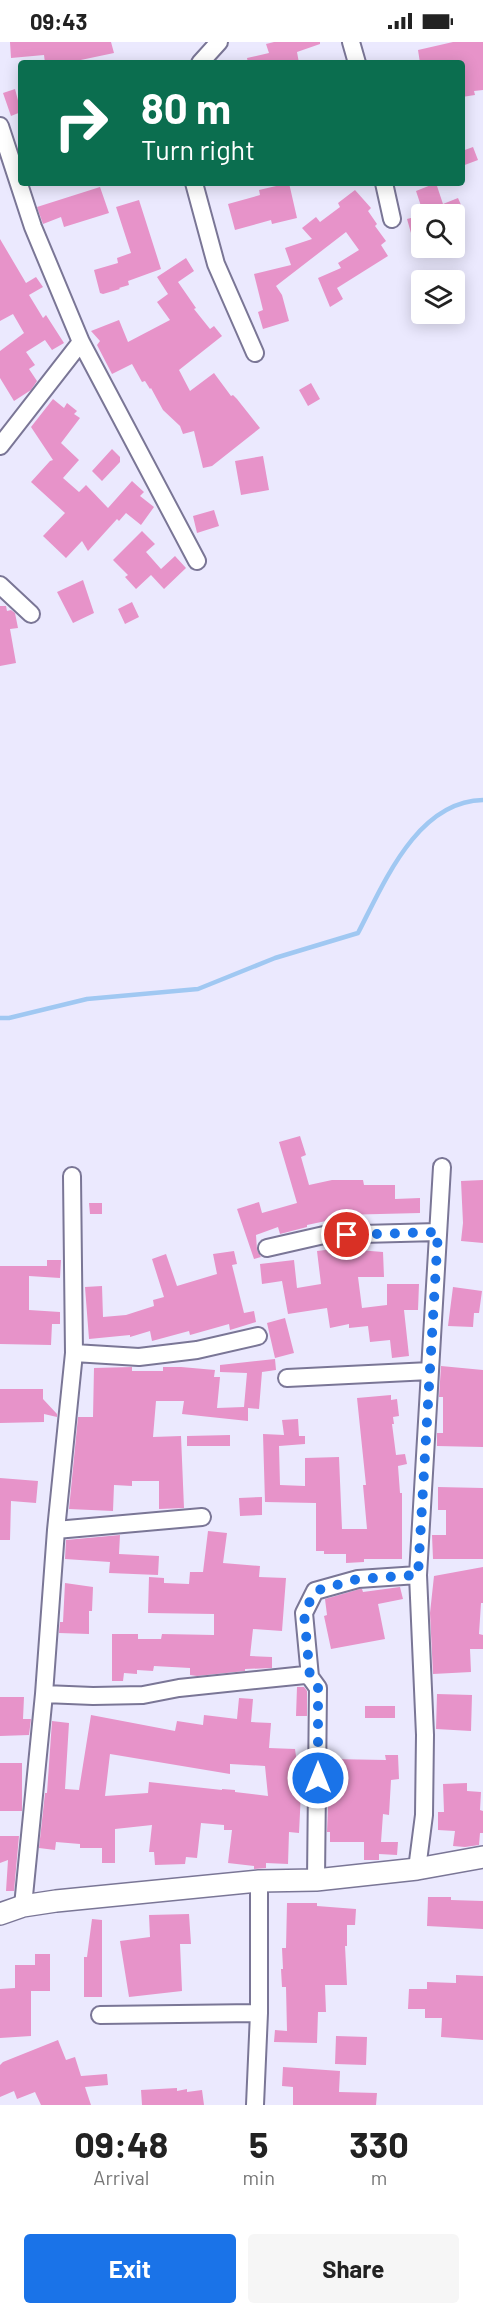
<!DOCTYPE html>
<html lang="en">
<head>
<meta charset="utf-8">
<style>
	body { margin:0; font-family:Barlow,sans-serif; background:#f6f6f6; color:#222; height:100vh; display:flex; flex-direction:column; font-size:22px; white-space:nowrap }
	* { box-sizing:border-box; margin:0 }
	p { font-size:20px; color:#767676 }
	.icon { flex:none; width:33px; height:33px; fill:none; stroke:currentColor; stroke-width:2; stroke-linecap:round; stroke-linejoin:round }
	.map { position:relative; height:2063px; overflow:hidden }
	.side { display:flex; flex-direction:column; background:#fff; flex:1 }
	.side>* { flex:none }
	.top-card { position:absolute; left:18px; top:18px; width:447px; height:126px; border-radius:6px; box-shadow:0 3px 15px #0003; background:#0b6e4f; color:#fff; overflow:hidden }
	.fabs { position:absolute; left:411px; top:162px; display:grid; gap:12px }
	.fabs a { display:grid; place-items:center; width:54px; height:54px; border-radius:6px; background:#fff; box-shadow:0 3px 15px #0003; font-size:30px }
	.pin { position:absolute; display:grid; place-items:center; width:51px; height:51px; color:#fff; margin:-26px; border:3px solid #fff; border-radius:50%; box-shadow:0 2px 6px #0007 }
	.me { position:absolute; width:66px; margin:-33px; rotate:0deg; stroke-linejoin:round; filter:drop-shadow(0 0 4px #0008) }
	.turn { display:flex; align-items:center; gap:21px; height:126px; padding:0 24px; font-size:27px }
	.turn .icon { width:78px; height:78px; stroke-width:2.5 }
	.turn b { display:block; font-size:42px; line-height:51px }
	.eta { display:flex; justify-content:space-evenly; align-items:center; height:102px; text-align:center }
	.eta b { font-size:36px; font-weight:700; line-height:42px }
	.primary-button { display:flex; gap:12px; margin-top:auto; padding:12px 24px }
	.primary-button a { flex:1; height:69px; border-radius:6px; background:#1a73e8; color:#fff; font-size:24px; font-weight:700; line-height:69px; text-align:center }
	.primary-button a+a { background:#f6f6f6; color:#222 }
	.status { display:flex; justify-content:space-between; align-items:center; height:42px; padding:0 30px; background:#fff; direction:ltr }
	.status svg { height:16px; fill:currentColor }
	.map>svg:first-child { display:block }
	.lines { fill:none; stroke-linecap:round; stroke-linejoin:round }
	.stream { stroke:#a0c8f2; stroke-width:4.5 }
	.building { fill:#e793c9; fill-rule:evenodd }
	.minor-casing { stroke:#7a7696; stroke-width:20 }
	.tertiary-casing { stroke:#7a7696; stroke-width:24 }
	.minor { stroke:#fff; stroke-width:16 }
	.tertiary { stroke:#fff; stroke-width:21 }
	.route { stroke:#1a73e8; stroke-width:10; stroke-dasharray:0 18 }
</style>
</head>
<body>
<div class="status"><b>09:43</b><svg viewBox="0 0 49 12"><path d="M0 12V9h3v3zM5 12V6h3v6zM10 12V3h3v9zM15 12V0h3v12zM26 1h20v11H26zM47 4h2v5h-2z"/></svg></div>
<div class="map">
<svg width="483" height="2063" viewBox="0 0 483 2063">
	<rect width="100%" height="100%" fill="#ebe9fe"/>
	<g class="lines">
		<path class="stream" d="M 0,976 L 9,976 L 87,957 L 198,947 L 275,916 L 358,891 C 384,841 417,759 483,758"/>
	</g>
	<path class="building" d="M 10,0 L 111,0 L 114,11 L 76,19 L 77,21 L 45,21 L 44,13 L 11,16 Z
		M 274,0 L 320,0 L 320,2 L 297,10 L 299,21 L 248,21 L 247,16 L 269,11 L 266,2 Z
		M 453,0 L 483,0 L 483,48 L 474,49 L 475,53 L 462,55 L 462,21 L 420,21 L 418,8 Z
		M 15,47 L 21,70 L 11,74 L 3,51 Z
		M 473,105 L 478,118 L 462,124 L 462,109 Z
		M 289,141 L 297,176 L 272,182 L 271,178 L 235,188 L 228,162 L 260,153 L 259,148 Z
		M 436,141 L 443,162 L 458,156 L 465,172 L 419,172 L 423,170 L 416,149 Z
		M 100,145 L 109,171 L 64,185 L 61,175 L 43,182 L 37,165 Z
		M 355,148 L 371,166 L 368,169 L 377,182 L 375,184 L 386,199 L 381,203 L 388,214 L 337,246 L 343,257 L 330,265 L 318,236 L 341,226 L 338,221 L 359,208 L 346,190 L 276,244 L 282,253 L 289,279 L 263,287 L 258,270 L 263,268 L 254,232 L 291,223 L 285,206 L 312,197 L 302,186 L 316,175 L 320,180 L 340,165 L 338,161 Z
		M 139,158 L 161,227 L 128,239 L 129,243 L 119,246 L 120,247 L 103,252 L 100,251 L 94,228 L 118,221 L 117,216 L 131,211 L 116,165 Z
		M 422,173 L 422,188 L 411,191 L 407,177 Z
		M 0,197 L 26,241 L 36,235 L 43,245 L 29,253 L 43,276 L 46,273 L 64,301 L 52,308 L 45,298 L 26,310 L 35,323 L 29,327 L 37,339 L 31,348 L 14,359 L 0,336 L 0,309 L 24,291 L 13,272 L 0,279 Z
		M 186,216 L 194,229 L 178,240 L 196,266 L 194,267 L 210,287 L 214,284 L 222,294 L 179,328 L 190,349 L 214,331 L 231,354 L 233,353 L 237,357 L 260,386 L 212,424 L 203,426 L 194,389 L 183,392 L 180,384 L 163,368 L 151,346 L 150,347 L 145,339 L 142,340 L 132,322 L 112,332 L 97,303 L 100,299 L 91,289 L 119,278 L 128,300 L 170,278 L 157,260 L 168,252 L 157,235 Z
		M 311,341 L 320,357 L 308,364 L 299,348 Z
		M 53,357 L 64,366 L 67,361 L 77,369 L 74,372 L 80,376 L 61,401 L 79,418 L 63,436 L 79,450 L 86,443 L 108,466 L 132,439 L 144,450 L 140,454 L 154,465 L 141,483 L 126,471 L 119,479 L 117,477 L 88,509 L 82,499 L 66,516 L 43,494 L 65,471 L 31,440 L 50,419 L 53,418 L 31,385 Z
		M 112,407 L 120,415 L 120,420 L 102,439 L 92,429 Z
		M 263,414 L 269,448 L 241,453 L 235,419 Z
		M 214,468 L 219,484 L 197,491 L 193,474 Z
		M 142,489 L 155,502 L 146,510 L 161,527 L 175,514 L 186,526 L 164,547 L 151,533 L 136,547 L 125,535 L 128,533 L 113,518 Z
		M 83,538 L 94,571 L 73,581 L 57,550 Z
		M 132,560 L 139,575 L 125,582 L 118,567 Z
		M 0,564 L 6,564 L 7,569 L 11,568 L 15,571 L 18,586 L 10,587 L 16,621 L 0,624 Z
		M 300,1094 L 306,1113 L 301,1115 L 309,1143 L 332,1138 L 363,1138 L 364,1143 L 395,1143 L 395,1157 L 420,1156 L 420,1171 L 340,1173 L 340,1176 L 307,1183 L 307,1185 L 280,1192 L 278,1185 L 256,1193 L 257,1208 L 261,1215 L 254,1217 L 237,1167 L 259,1160 L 262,1171 L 297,1161 L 279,1100 Z
		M 483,1138 L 483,1201 L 461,1199 L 463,1181 L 461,1139 Z
		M 89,1161 L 102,1161 L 102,1172 L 90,1172 Z
		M 334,1207 L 335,1211 L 358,1211 L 358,1208 L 383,1210 L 384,1235 L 358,1235 L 362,1266 L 387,1263 L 387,1242 L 419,1242 L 418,1268 L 404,1268 L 409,1314 L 392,1316 L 390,1298 L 370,1300 L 368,1284 L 349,1286 L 349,1282 L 330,1286 L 327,1266 L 288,1272 L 282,1239 L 262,1242 L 260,1222 L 294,1218 L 297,1246 L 321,1242 L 317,1209 Z
		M 234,1209 L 237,1222 L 232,1223 L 244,1271 L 254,1269 L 256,1280 L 230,1288 L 229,1282 L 190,1293 L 189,1289 L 152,1299 L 150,1289 L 130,1295 L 130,1293 L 89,1297 L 85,1245 L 102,1244 L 103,1275 L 126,1273 L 154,1264 L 153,1258 L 164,1255 L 152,1217 L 166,1212 L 177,1244 L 217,1232 L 213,1212 Z
		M 47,1218 L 61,1218 L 60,1236 L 29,1234 L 29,1268 L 60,1270 L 60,1282 L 52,1282 L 51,1303 L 0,1302 L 0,1224 L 47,1224 Z
		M 453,1245 L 482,1249 L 479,1271 L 474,1271 L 473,1285 L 448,1284 Z
		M 285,1276 L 294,1311 L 275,1316 L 267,1281 Z
		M 275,1317 L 276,1328 L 262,1330 L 259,1367 L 248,1366 L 248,1379 L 182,1372 L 184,1359 L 156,1359 L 153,1395 L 181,1394 L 184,1466 L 159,1467 L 159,1439 L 132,1439 L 132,1444 L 114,1443 L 113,1469 L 69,1467 L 78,1375 L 93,1375 L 94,1326 L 132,1325 L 132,1329 L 163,1329 L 163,1325 L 181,1325 L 215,1328 L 214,1335 L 220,1335 L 217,1366 L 244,1365 L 247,1331 L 220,1330 L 220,1323 Z
		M 441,1324 L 483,1328 L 483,1405 L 437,1404 L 437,1391 L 443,1391 L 443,1355 L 439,1355 Z
		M 0,1347 L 43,1347 L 43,1357 L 57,1372 L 57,1375 L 44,1372 L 44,1380 L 0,1381 Z
		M 391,1353 L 391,1358 L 397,1357 L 399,1374 L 393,1375 L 394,1382 L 392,1382 L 396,1413 L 405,1412 L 407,1422 L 398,1424 L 400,1451 L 402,1451 L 402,1517 L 364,1517 L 364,1520 L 346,1521 L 346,1512 L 324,1512 L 324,1509 L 316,1509 L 316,1461 L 265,1460 L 263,1392 L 284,1393 L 282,1378 L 298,1377 L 299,1394 L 305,1394 L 305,1402 L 279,1404 L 280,1443 L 305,1444 L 305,1416 L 339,1415 L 342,1487 L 367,1487 L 363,1443 L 366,1443 L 357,1356 Z
		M 230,1393 L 230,1404 L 187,1404 L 187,1394 Z
		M 0,1436 L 38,1439 L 36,1461 L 11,1459 L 10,1498 L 0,1498 Z
		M 438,1445 L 483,1446 L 483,1517 L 433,1517 L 432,1493 L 446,1493 L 446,1468 L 438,1468 Z
		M 262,1455 L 262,1473 L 240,1474 L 239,1456 Z
		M 208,1489 L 227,1491 L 223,1521 L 260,1524 L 259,1535 L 286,1536 L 282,1589 L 253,1587 L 250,1614 L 272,1615 L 272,1626 L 245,1627 L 245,1629 L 197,1634 L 190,1633 L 190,1626 L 154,1624 L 153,1629 L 137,1628 L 137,1632 L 124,1631 L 123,1639 L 112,1639 L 112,1592 L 138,1592 L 138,1597 L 161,1597 L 162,1592 L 214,1593 L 214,1572 L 148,1571 L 149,1535 L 164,1536 L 164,1541 L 189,1542 L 190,1530 L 203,1530 Z
		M 120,1493 L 119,1512 L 159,1514 L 158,1533 L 109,1531 L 110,1520 L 65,1517 L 66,1498 Z
		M 483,1525 L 483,1561 L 481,1561 L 479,1592 L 483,1593 L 483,1607 L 470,1607 L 471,1630 L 433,1632 L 430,1571 L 434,1534 Z
		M 65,1541 L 93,1545 L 92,1569 L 89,1569 L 89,1592 L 59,1591 L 60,1580 L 63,1580 Z
		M 400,1545 L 403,1557 L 378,1562 L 385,1597 L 331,1607 L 324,1574 L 327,1573 L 325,1557 L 360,1547 L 362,1547 L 363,1550 Z
		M 297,1645 L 304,1645 L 307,1649 L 307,1674 L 296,1674 Z
		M 437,1652 L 472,1653 L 471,1689 L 436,1687 Z
		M 0,1655 L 24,1655 L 23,1677 L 31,1677 L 29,1693 L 0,1694 Z
		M 239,1656 L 253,1657 L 251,1680 L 271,1681 L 269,1706 L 295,1707 L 301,1750 L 299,1791 L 289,1790 L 288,1822 L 266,1821 L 266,1826 L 254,1827 L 254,1824 L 228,1821 L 232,1788 L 224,1788 L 224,1783 L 201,1781 L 197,1816 L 186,1815 L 185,1822 L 155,1823 L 154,1810 L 149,1810 L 152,1783 L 115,1787 L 115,1821 L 102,1821 L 102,1806 L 80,1806 L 80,1802 L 56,1800 L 55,1808 L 39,1806 L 45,1751 L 47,1751 L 52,1679 L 69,1681 L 65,1747 L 79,1748 L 91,1673 L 175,1689 L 177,1679 L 203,1683 L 204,1673 L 237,1677 ZM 110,1712 L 230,1732 L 230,1722 L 265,1724 L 268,1754 L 235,1750 L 235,1748 L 222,1747 L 222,1748 L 149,1740 L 148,1751 L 105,1754 Z
		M 365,1664 L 395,1664 L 395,1676 L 365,1676 Z
		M 385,1713 L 398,1713 L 399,1737 L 391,1738 L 389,1773 L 383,1772 L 381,1800 L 398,1800 L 397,1813 L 379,1812 L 379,1818 L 364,1818 L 364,1800 L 330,1800 L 330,1790 L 327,1790 L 330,1717 L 386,1718 Z
		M 0,1721 L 22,1721 L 22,1769 L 0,1769 Z
		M 467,1741 L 467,1749 L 481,1750 L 480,1768 L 483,1769 L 483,1791 L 480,1791 L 479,1803 L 465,1805 L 453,1804 L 455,1789 L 438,1788 L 438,1770 L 444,1770 L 443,1742 Z
		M 0,1794 L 19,1794 L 14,1849 L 6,1849 L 8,1818 L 0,1821 Z
		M 428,1855 L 451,1855 L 451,1858 L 483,1859 L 483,1887 L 427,1884 Z
		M 287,1861 L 317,1861 L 317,1864 L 356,1867 L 355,1883 L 347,1883 L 347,1904 L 345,1904 L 347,1943 L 325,1943 L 326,1970 L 318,1970 L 317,2001 L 274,2000 L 275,1988 L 287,1989 L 286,1945 L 282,1945 L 281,1927 L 283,1927 L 282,1906 L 286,1906 Z
		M 189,1872 L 191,1902 L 180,1902 L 182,1949 L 129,1955 L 120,1899 L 150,1895 L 149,1873 Z
		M 92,1877 L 102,1878 L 102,1955 L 84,1955 L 84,1915 L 87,1915 Z
		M 35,1912 L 50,1912 L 50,1949 L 31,1949 L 31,1994 L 0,1996 L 0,1947 L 15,1946 L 15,1923 L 35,1923 Z
		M 456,1933 L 483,1934 L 483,1998 L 441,1995 L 442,1976 L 425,1976 L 425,1967 L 408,1967 L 409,1947 L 427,1947 L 427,1940 L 456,1941 Z
		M 336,1994 L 367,1995 L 366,2023 L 335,2022 Z
		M 58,1998 L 66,2018 L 75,2015 L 81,2034 L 107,2032 L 108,2043 L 85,2045 L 91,2063 L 41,2063 L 35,2050 L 17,2057 L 14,2049 L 0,2055 L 0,2023 L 3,2020 Z
		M 283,2025 L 340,2029 L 339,2050 L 377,2051 L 376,2063 L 293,2063 L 293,2045 L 282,2044 Z
		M 177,2046 L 177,2049 L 187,2047 L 187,2050 L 202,2048 L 204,2063 L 142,2063 L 141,2048 Z"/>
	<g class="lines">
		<g class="minor-casing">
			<path id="minor" d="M 351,0 L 357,21
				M 200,21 L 219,0
				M 0,84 L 33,185 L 81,300 L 197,519
				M 194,141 L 216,222 L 255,311
				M 384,141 L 392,177
				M 0,404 L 81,300
				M 0,543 L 31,572
				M 267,1206 L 324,1193 L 438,1190
				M 74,1311 L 139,1315 L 197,1308 L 258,1294
				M 287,1336 L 430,1329
				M 56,1488 L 202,1475
				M 310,1635 L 304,1571 L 315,1549 L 358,1537 L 418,1533
				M 44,1652 L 93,1654 L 143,1653 L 179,1646 L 305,1633 L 310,1635 L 318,1646 L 316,1838
				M 417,1827 L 424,1773 L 425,1693 L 418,1533 L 442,1125
				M 23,1864 L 44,1652 L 56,1488 L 74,1311 L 72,1134
				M 100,1973 L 259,1971
				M 255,2063 L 259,1971 L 259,1839"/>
		</g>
		<g class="tertiary-casing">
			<path id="tertiary" d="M 0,1872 L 23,1864 L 56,1859 L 259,1839 L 316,1838 L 417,1827 L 483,1815"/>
		</g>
		<use href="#minor" class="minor"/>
		<use href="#tertiary" class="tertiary"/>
	</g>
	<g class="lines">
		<path class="route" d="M 318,1736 L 318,1646 L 310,1635 L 304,1571 L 315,1549 L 358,1537 L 418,1533 L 438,1190 L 347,1193"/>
	</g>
</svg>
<div class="fabs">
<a><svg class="icon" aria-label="search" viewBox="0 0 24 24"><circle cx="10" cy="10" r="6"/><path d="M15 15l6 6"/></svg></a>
<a><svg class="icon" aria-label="layers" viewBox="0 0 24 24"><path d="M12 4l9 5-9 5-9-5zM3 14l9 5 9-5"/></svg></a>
</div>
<div class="pin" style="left:347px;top:1193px;background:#d93025"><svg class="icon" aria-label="arrive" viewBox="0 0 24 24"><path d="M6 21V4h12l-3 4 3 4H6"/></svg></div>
<svg class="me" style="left:318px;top:1736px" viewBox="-20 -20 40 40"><circle r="17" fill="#1a73e8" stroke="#fff" stroke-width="3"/><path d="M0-11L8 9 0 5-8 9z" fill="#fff"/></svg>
<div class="top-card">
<div class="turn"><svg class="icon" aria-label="right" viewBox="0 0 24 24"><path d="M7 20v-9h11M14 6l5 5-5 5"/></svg><div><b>80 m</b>Turn right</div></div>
</div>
</div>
<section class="side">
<div class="eta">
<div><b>09:48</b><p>Arrival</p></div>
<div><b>5</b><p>min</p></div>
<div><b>330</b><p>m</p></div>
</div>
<div class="primary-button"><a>Exit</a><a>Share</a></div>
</section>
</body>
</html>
